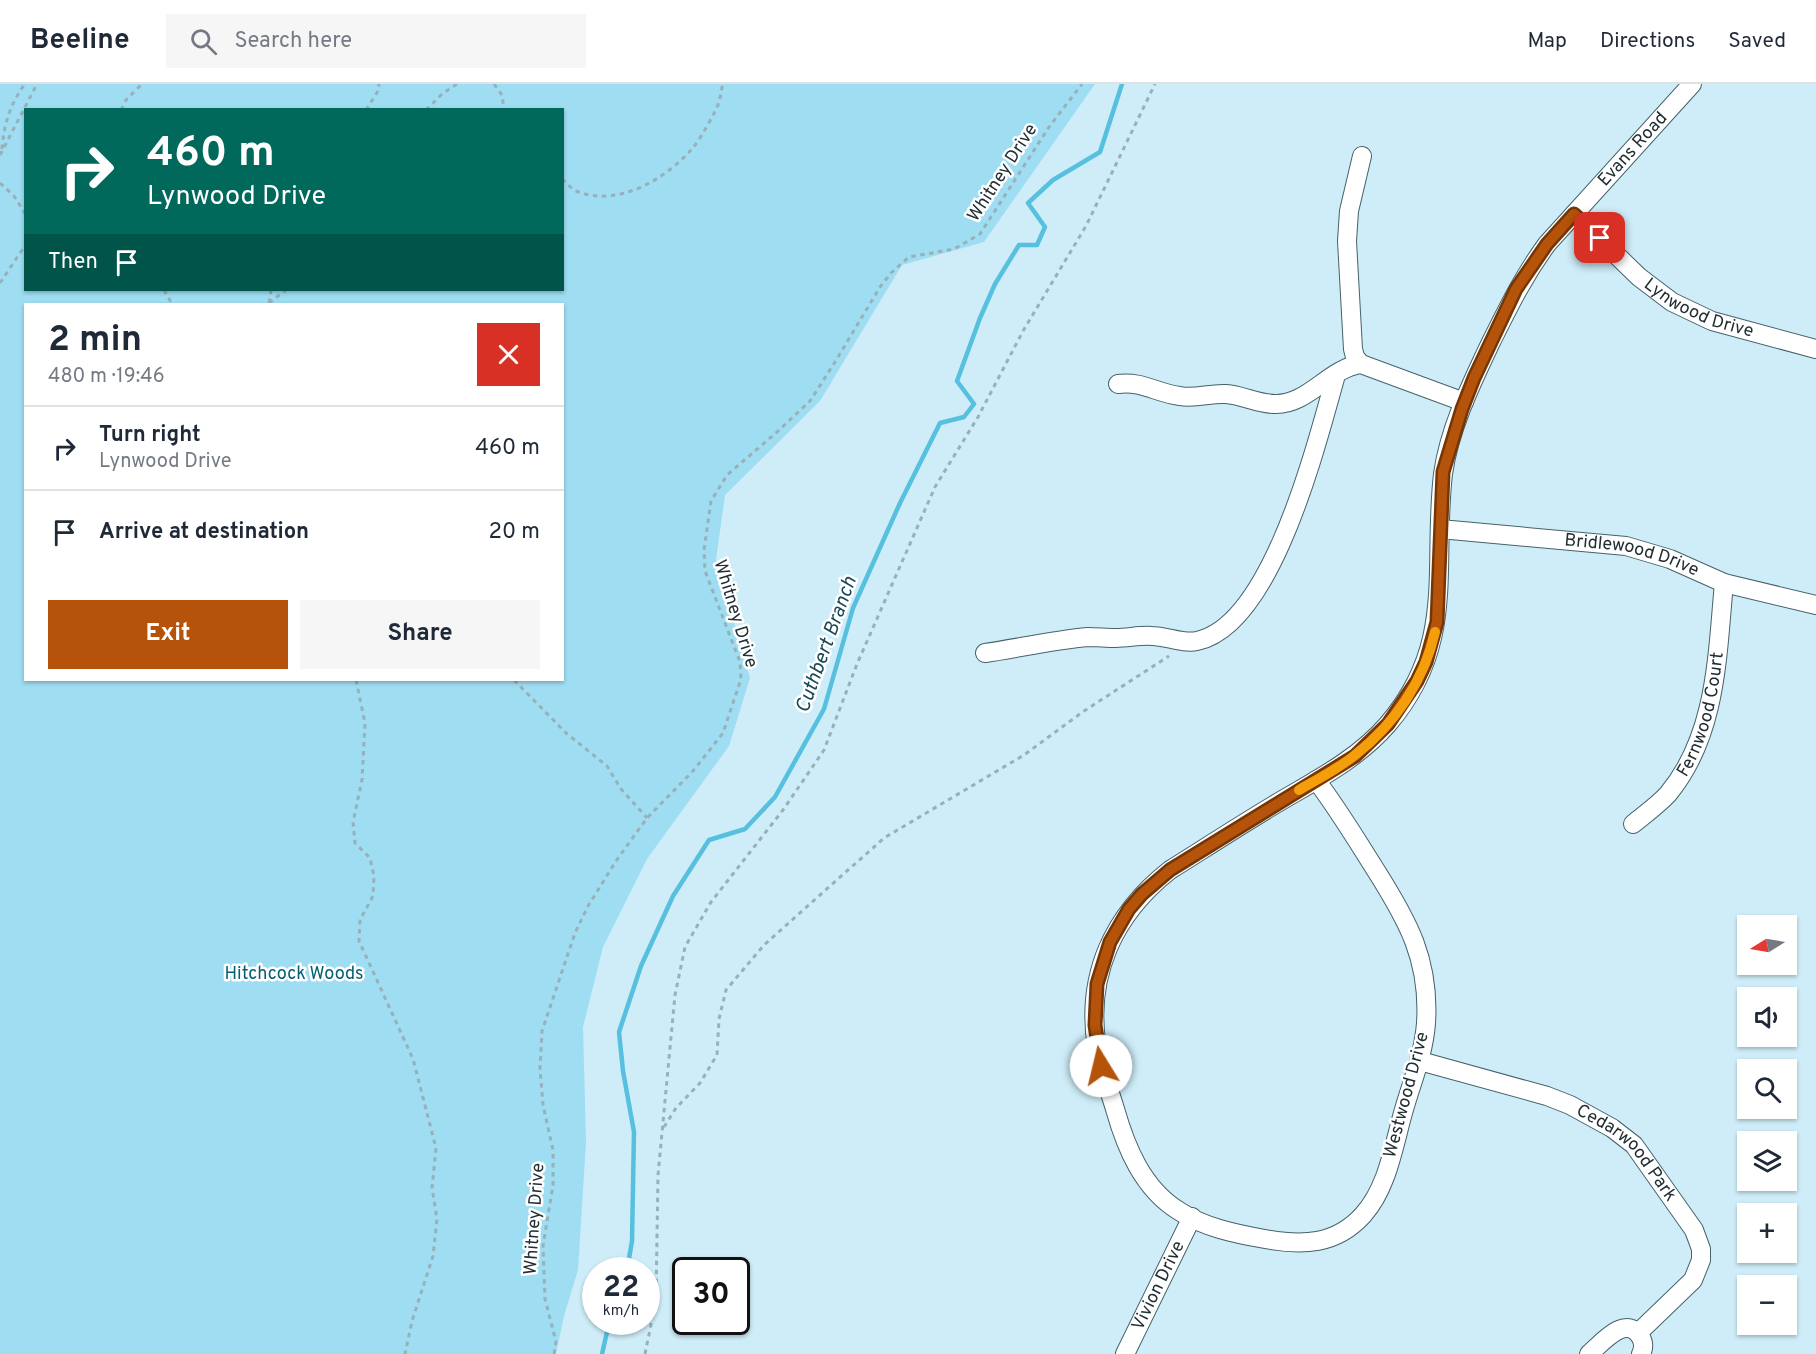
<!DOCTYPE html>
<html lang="en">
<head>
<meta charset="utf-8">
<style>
	body { margin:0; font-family:Overpass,sans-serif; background:#f6f6f7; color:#1f2937; height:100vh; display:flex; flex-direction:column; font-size:22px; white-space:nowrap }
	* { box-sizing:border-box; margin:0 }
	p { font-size:20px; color:#747a83 }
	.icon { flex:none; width:33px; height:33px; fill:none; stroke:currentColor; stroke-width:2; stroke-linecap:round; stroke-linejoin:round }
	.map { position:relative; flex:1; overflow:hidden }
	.details { position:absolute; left:24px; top:219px; width:540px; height:378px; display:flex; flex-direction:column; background:#fff; border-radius:0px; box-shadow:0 2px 4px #0004 }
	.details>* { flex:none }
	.top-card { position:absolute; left:24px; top:24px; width:540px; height:183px; border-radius:0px; box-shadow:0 2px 4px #0004; background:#00695c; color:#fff; overflow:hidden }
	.needle { width:39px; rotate:259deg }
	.tools { position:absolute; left:1737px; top:831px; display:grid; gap:12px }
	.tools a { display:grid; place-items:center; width:60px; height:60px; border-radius:0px; background:#fff; box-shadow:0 2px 4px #0004; font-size:30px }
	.speed { position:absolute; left:582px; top:1173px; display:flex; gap:12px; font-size:30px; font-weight:700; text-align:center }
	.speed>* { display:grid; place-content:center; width:78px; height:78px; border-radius:50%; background:#fff; box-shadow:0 2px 4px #0004; line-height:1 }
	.speed small { font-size:15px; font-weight:400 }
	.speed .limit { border:3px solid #111; border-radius:9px; background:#fff; color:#111 }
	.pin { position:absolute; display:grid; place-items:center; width:51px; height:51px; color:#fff; margin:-26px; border-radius:12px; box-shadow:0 3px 9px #0006 }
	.me { position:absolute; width:66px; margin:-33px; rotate:351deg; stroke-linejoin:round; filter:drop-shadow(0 0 4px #0008) }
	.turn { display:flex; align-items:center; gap:21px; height:126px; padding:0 24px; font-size:27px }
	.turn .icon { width:78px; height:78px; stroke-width:2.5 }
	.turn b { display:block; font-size:42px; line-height:51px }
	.then { display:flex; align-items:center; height:57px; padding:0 24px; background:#0003; gap:12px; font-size:22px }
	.round { display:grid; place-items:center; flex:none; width:63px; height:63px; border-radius:0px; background:#f6f6f7 }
	.head { display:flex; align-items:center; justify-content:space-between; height:102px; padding:0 24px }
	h1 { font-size:36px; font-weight:700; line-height:45px }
	.primary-button { display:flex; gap:12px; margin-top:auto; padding:12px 24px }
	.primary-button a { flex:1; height:69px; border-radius:0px; background:#b45309; color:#fff; font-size:24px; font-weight:700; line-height:69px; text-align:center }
	.primary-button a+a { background:#f6f6f7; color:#1f2937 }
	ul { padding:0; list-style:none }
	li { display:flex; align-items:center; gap:18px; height:84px; padding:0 24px; border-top:2px solid #e0e1e3 }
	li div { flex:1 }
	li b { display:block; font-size:22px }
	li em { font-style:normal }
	header { display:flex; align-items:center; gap:36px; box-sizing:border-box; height:84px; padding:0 30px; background:#fff; border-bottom:2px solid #e0e1e3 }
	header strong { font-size:28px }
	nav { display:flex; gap:33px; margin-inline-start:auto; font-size:21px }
	.search { width:420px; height:54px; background:#f6f6f7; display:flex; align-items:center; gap:15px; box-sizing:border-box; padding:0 21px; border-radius:0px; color:#747a83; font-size:22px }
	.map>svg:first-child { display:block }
	.green { fill:#9fddf2; fill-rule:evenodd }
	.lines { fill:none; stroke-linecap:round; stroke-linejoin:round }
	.stream { stroke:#57c0df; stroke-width:4.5 }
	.minor-casing { stroke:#46626b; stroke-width:20 }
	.path { stroke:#97b0b9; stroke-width:3; stroke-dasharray:4.5 4.5; stroke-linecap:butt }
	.minor { stroke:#fff; stroke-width:18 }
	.route-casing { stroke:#753606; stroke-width:15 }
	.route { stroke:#b45309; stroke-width:10 }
	.slow { stroke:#f59e0b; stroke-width:10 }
	.labels { text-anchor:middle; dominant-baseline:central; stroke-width:5; stroke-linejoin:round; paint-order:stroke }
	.street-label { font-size:18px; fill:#212e32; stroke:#fff }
	.park-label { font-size:18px; fill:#046075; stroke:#fff }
	.water-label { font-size:20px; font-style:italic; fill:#1a4855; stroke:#fff }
</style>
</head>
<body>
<header>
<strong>Beeline</strong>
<div class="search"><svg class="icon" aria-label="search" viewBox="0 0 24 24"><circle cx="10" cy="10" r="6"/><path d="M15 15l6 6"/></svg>Search here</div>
<nav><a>Map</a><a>Directions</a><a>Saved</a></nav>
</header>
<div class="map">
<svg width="1816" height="1270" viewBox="0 0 1816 1270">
	<rect width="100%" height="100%" fill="#ceedf8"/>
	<path class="green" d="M 0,0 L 1095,0 L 984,158 L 902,181 L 820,317 L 725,411 L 716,476 L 750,594 L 729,662 L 647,775 L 603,863 L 583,943 L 586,1058 L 578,1186 L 564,1232 L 556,1270 L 0,1270 ZM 26,26 L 562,26 L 562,206 L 26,206 ZM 26,220 L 562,220 L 562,596 L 26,596 Z"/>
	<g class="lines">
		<path class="stream" d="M 627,1186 L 632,1157 L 634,1048 L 623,987 L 619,948 L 641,882 L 673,812 L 709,756 L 745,745 L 775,713 L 824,625 L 853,524 L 900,419 L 940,339 L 964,333 L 974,320 L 957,297 L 980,234 L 995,200 L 1019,161 L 1037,161 L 1045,143 L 1028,119 L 1053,96 L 1100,68 L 1122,0
			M 602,1270 L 607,1248 L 611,1238"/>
		<g class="minor-casing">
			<g id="minor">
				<path id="s1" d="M 1574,130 L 1639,193 L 1672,218 L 1712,237 L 1816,265"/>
				<path d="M 1361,280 L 1355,273 L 1353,265 L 1347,157 L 1349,127 L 1362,72"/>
				<path d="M 1118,300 C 1143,297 1156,309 1180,312 C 1195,315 1210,309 1226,310 C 1242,311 1258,320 1275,320 C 1308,321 1329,284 1361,280 L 1464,318"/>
				<path id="s2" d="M 1440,445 L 1626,462 L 1670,475 L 1724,499 L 1816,521"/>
				<path d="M 985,569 C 1019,564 1054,556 1088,553 C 1097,553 1107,554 1116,554 C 1128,554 1140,551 1152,552 C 1166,552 1183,560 1197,557 C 1273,541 1317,357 1336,291"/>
				<path id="s3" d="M 1316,696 C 1338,725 1356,755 1375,785 C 1408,837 1430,876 1426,939 C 1424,968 1413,995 1405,1022 C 1394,1058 1389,1102 1363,1131 C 1336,1161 1302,1162 1265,1155 C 1236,1150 1203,1143 1179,1127 C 1143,1105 1126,1064 1115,1025 C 1109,1005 1101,985 1097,964 C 1085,891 1114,830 1170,786 C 1205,764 1239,742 1274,721 C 1314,697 1357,676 1388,640 C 1457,559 1432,485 1443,390 C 1449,345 1472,298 1491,258 C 1509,222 1523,193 1547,160 L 1692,0"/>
				<path id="s4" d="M 1633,740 C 1644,731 1658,721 1668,710 C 1717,651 1717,572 1724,499"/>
				<path id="s5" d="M 1420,977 L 1547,1012 L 1570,1021 L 1612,1044 L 1634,1061 L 1694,1146 L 1701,1165 L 1701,1176 L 1693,1196 L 1638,1249"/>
				<path id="s6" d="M 1125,1270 L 1192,1133"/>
				<path d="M 1589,1270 C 1602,1259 1625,1230 1640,1252 C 1644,1258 1644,1264 1641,1270"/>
			</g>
		</g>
		<path class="path" d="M 494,0 L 502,11 L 504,26
			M 121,26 L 126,16 L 142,0
			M 366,26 L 378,7 L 379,0
			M 426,26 L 442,10 L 457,0
			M 2,65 C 4,40 10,20 25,0
			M 0,71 L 37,0
			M 562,95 C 567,99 571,105 576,107 C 617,124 664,96 691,66 C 698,59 716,28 719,18 C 721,12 721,6 723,0
			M 0,99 L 14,112 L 26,131
			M 0,199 L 26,160
			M 164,206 L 172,220
			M 269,219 L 286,206
			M 269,219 L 271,206
			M 356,596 L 365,639 L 362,696 L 353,738 L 355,759 L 370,774 L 374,792 L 373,812 L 360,836 L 359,857 L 413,975 L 436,1064 L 432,1104 L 437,1135 L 433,1172 L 412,1237 L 405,1270
			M 514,596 L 566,649 L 607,682 L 621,705 L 647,734
			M 664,1043 L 676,1024 L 700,999 L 717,971 L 719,935 L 726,906 L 764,861 L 884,754 L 1024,671 L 1084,627 L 1169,572
			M 554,1270 L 556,1258 L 545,1215 L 543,1162 L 553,1101 L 553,1066 L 543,1021 L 540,985 L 542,947 L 575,849 L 588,822 L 616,777 L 647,734 L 693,687 L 723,649 L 741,595 L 740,578 L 705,487 L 704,466 L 711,417 L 727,391 L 777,348 L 810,317 L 835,278 L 880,203 L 891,189 L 909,173 L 954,165 L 980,150 L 1049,43 L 1082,0
			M 645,1270 L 656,1216 L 658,1091 L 675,911 L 685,863 L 711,818 L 783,726 L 824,666 L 857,580 L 935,403 L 978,333 L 1023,247 L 1086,142 L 1155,0"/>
		<use href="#minor" class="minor"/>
	</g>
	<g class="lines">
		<g class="route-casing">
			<path id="route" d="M 1101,982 L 1095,941 L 1097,900 L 1110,858 L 1129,825 L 1142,810 L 1170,786 L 1355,672 L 1388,640 L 1417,597 L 1426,578 L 1437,538 L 1443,388 L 1462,325 L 1474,294 L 1516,205 L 1547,160 L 1574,130 L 1600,154"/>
		</g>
		<use href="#route" class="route"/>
		<path class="slow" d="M 1299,706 C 1318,695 1338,685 1355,671 C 1394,641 1424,597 1435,548"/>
	</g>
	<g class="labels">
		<g class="street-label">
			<text stroke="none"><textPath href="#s3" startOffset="1970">Evans Road</textPath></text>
			<text transform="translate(1003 89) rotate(-57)">Whitney Drive</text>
			<text stroke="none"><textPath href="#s1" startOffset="159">Lynwood Drive</textPath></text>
			<text stroke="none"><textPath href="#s2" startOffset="194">Bridlewood Drive</textPath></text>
			<text transform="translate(735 530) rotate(73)">Whitney Drive</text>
			<text stroke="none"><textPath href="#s4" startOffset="134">Fernwood Court</textPath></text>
			<text transform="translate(1407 1011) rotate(-75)">Westwood Drive</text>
			<text stroke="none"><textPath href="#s5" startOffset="232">Cedarwood Park</textPath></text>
			<text transform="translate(535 1135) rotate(-86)">Whitney Drive</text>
			<text stroke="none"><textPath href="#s6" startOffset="76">Vivion Drive</textPath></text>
		</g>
		<g class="park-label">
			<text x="294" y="890">Hitchcock Woods</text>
		</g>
		<g class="water-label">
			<text transform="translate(827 561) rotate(-70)">Cuthbert Branch</text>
		</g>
	</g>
</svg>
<div class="tools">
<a><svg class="needle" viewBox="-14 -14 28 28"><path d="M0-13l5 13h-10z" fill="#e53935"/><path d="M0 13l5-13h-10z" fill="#747a83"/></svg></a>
<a><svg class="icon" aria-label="sound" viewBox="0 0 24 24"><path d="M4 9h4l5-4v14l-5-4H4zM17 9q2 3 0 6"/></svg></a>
<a><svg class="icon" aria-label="search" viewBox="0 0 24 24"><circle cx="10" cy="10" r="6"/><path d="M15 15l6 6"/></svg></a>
<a><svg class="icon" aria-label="layers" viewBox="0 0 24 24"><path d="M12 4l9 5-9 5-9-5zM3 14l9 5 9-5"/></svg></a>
<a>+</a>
<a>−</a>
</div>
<div class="speed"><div>22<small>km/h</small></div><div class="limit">30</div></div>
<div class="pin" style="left:1600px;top:154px;background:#d93025"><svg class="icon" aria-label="arrive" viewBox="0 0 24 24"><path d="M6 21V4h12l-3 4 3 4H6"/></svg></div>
<svg class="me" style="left:1101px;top:982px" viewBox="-20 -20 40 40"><circle r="19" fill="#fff"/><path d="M0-13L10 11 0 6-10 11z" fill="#b45309"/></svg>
<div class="top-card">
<div class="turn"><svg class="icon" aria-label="right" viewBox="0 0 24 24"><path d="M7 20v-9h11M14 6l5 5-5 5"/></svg><div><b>460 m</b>Lynwood Drive</div></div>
<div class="then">Then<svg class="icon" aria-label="arrive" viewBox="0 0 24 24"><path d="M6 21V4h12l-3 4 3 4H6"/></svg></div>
</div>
<section class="details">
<div class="head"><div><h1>2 min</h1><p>480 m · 19:46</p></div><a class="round" style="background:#d93025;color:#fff"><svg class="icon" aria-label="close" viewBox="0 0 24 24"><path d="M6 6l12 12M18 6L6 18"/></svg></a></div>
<ul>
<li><svg class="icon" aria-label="right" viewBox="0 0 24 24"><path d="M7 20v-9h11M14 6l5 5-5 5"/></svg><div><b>Turn right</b><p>Lynwood Drive</p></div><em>460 m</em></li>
<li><svg class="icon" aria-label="arrive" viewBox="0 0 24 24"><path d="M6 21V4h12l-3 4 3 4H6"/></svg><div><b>Arrive at destination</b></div><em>20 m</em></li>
</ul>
<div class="primary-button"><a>Exit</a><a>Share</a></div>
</section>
</div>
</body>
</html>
